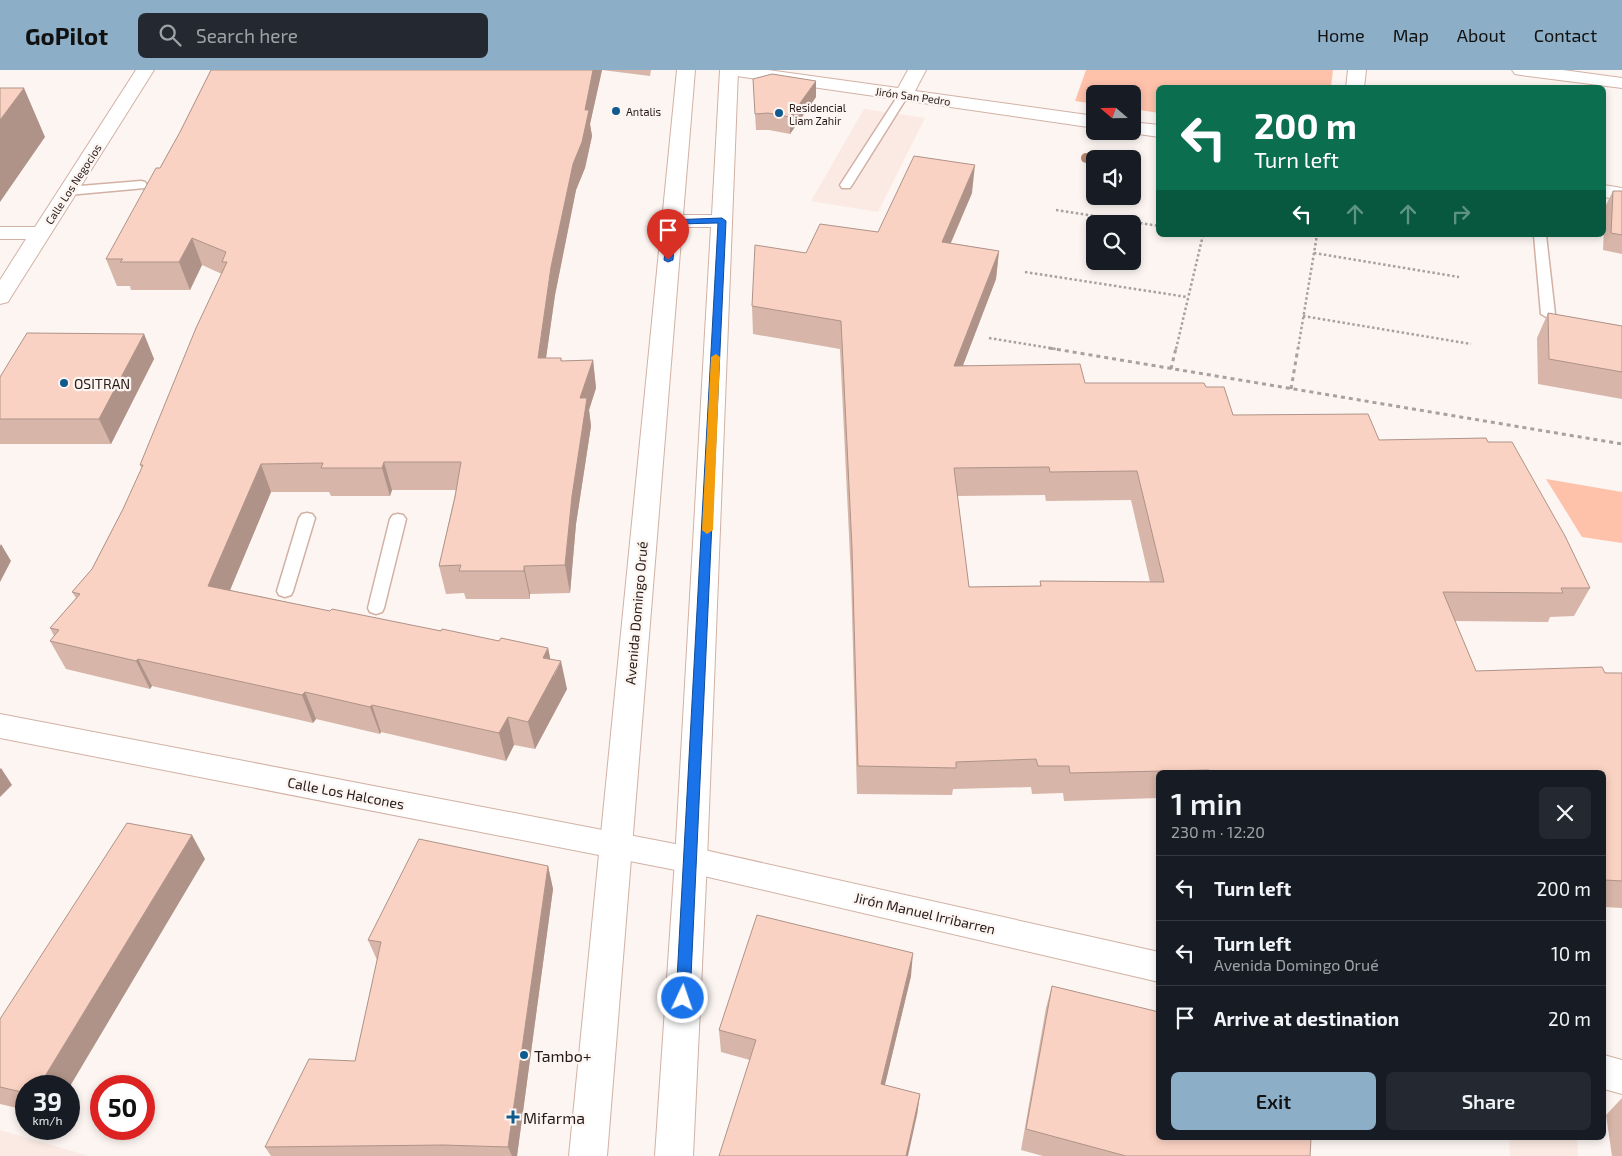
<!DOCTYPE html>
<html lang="en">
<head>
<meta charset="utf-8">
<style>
	body { margin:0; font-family:"Exo 2",sans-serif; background:#242831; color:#f1f3f6; height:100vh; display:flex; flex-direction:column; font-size:19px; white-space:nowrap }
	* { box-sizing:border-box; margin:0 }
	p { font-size:16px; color:#9ea1a6 }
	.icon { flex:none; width:28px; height:28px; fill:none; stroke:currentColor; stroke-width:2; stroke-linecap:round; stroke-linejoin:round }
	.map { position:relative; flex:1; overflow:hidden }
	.sheet { position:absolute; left:1156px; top:700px; width:450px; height:370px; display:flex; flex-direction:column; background:#171b24; border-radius:8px; box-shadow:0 2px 8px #0003 }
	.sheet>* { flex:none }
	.banner { position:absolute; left:1156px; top:15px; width:450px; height:152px; border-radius:8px; box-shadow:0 2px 8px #0003; background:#0b6e4f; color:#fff; overflow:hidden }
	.needle { width:32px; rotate:290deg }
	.fabs { position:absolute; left:1086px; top:15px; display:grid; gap:10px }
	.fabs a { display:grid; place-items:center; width:55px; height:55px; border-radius:8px; background:#171b24; box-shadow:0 2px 8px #0003; font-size:25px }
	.speed { position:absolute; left:15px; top:1005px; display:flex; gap:10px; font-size:25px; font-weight:700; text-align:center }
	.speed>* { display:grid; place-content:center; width:65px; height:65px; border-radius:50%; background:#171b24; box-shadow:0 2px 8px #0003; line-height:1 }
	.speed small { font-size:12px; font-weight:400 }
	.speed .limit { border:8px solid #d22; background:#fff; color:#111 }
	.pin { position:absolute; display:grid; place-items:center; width:42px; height:42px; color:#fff; margin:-51px -21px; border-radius:50% 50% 50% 0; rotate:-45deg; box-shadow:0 0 5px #0007 }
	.pin .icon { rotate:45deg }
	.me { position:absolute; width:55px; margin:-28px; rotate:3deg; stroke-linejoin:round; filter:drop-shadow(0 0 4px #0008) }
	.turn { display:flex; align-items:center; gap:18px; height:105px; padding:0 15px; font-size:22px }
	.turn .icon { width:65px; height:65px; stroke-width:2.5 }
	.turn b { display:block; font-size:35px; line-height:42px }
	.lanes { display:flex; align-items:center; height:48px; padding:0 15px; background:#0003; justify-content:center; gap:25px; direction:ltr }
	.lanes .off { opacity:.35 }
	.round { display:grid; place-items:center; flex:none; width:52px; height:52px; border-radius:8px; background:#242831 }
	.overview { display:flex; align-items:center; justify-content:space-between; height:85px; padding:0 15px }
	h1 { font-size:30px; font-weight:600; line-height:38px }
	.button { display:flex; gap:10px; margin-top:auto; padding:10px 15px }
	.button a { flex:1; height:58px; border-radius:8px; background:#8caec7; color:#111; font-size:20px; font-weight:600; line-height:58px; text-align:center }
	.button a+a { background:#242831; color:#f1f3f6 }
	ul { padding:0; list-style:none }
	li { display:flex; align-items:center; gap:15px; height:65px; padding:0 15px; border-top:1px solid #363941 }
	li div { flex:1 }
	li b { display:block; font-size:19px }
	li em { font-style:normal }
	header { display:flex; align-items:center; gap:30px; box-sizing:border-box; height:70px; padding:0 25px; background:#8caec7; color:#111 }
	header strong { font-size:24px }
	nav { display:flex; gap:28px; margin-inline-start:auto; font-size:18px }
	.search { width:350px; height:45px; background:#242831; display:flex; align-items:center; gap:12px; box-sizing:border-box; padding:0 18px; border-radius:8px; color:#9ea1a6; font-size:19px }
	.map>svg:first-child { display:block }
	.built { fill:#fbeae3 }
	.green { fill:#fec1aa }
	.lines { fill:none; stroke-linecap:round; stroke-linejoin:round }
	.lane-casing { stroke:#d2b1a4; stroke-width:3 }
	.street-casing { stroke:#d2b1a4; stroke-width:2 }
	.secondary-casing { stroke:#d2b1a4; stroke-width:2 }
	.path-far1 { stroke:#aaa09d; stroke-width:2.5; stroke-dasharray:2.5 2.5; stroke-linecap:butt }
	.path { stroke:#aaa09d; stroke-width:3; stroke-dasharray:4 4; stroke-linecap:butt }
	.lane { fill:#fff; fill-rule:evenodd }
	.street { fill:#fff; fill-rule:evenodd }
	.secondary { fill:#fff; fill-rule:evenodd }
	.tree { fill:#b7866d }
	.wall { fill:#d7b5a8; fill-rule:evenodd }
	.shaded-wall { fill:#af9388 }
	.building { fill:#fad2c3; stroke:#af9388; fill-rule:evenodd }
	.route { fill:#1a73e8; stroke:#114b97 }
	.slow { fill:#f59e0b }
	.poi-dot { fill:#105a8e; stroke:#fcf5f2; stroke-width:2 }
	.labels { text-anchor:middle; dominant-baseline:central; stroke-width:4.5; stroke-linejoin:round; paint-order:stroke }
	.far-street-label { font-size:11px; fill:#271a16; stroke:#fcf5f2 }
	.far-poi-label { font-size:11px; fill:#271a16; stroke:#fcf5f2; text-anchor:start }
	.poi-label { font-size:14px; fill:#271a16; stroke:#fcf5f2; text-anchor:start }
	.street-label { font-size:14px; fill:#271a16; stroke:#fcf5f2 }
	.near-poi-label { font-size:16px; fill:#271a16; stroke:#fcf5f2; text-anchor:start }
</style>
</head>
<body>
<header>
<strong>GoPilot</strong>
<div class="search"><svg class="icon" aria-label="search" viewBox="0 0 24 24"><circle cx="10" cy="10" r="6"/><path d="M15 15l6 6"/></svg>Search here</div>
<nav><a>Home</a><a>Map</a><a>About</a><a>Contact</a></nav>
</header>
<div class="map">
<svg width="1622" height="1086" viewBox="0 0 1622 1086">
	<rect width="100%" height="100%" fill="#fcf5f2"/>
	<path class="built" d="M 864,39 L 925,48 L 878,142 L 811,131 Z
		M 0,1060 L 89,1086 L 0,1086 Z
		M 1509,1068 L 1577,1068 L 1578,1086 L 1510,1086 Z"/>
	<path class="green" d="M 1086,0 L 1333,0 L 1331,17 L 1159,18 L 1159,43 L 1133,39 L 1132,24 L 1095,24 L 1095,34 L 1075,31 Z
		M 1546,409 L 1622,422 L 1622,473 L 1582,467 Z"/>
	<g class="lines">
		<g class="lane-casing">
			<path id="lane" d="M 904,21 L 909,24 L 852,115 L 850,118 L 842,118 L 840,115 L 899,24 Z
				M 141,111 L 145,112 L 147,115 L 145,118 L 68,125 L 62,121 L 68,117 Z
				M 1534,165 L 1546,165 L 1555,244 L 1548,248 L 1541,244 Z
				M 307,443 L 312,444 L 315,448 L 293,521 L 291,525 L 285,527 L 279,525 L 277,521 L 299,448 L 302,444 Z
				M 398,444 L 403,445 L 406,449 L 384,538 L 382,542 L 376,544 L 370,542 L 368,538 L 390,449 L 393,445 Z"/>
		</g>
		<g class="street-casing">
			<path id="street" d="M 136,0 L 154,0 L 11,227 L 8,232 L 0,234 L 0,210 L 26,169 L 0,169 L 0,157 L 35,157 Z
				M 721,0 L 768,0 L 898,18 L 908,0 L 926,0 L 915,21 L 1095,46 L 1095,58 L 730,5 L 724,4 Z
				M 1348,0 L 1366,0 L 1364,18 L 1346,18 Z
				M 1512,0 L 1563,0 L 1622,8 L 1622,18 L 1521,5 L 1515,4 Z
				M 1132,52 L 1159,55 L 1159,67 L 1125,62 L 1132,61 Z
				M 1604,115 L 1622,118 L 1622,130 L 1604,127 Z
				M 0,644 L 691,777 L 1159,882 L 1159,912 L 691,803 L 0,668 Z
				M 1604,985 L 1622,990 L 1622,1024 L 1604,1019 Z"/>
		</g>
		<g class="secondary-casing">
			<path id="secondary" d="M 677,0 L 695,0 L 683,145 L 712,145 L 720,0 L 738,0 L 707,790 L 693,1086 L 655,1086 L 675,790 L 711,157 L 682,157 L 607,1086 L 569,1086 Z"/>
		</g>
		<path class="path-far1" d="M 1056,140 L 1159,156
			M 1314,183 L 1459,207
			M 1025,202 L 1187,227
			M 1303,246 L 1471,274
			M 989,268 L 1056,279
			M 1176,279 L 1203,165
			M 1298,279 L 1317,165"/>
		<path class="path" d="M 1049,278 L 1622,374
			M 1171,299 L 1176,278
			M 1291,319 L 1298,278"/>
		<use href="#lane" class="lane"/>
		<use href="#street" class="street"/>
		<use href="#secondary" class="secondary"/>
	</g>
	<circle class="tree" cx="1086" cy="88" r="5"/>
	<path class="wall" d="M 211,0 L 651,0 L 650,6 L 602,0 L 590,54 L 592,66 L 585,98 L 576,120 L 555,225 L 546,288 L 561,288 L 562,291 L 593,290 L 596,318 L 589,340 L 591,356 L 576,454 L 570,523 L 530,524 L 530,529 L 466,529 L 464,523 L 446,524 L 439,496 L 456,420 L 392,420 L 390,426 L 331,426 L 329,422 L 271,422 L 230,520 L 330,541 L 499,571 L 548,578 L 550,589 L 567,619 L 535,679 L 514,675 L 506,691 L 381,662 L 380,664 L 316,649 L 313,653 L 152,616 L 150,619 L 66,599 L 50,571 L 54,566 L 50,558 L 76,528 L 72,522 L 92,499 L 123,439 L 142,398 L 140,395 L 222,204 L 202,195 L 190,220 L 131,220 L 130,216 L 117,216 L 106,189 L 160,98 L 180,62 Z
		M 753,9 L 816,11 L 816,27 L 790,64 L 769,60 L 756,60 Z
		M 1613,121 L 1622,121 L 1622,184 L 1603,180 L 1605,137 Z
		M 972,123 L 951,173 L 999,181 L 996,209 L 963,295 L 1085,313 L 1206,317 L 1233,345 L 1379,370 L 1488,372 L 1590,518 L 1574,546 L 1550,547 L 1548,552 L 1455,551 L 1476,601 L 1622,603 L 1622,838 L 1604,837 L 1604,702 L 1159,702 L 1159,728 L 1064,731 L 1063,723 L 1032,724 L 1031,717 L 953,719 L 952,725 L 857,724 L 851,507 L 840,279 L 753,264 L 752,236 L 806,183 L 878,162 ZM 1045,425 L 1046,431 L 1131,430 L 1150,512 L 1040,511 L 1040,516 L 969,517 L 957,426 Z
		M 1548,243 L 1622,256 L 1622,329 L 1538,314 L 1537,268 Z
		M 144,264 L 154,289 L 111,374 L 0,374 L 0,349 Z
		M 205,789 L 26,1016 L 26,1040 L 0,1034 L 0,949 Z
		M 548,796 L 553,819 L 517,1086 L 271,1086 L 265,1077 L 355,991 L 377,890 L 368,870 Z
		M 911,906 L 885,1015 L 920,1024 L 917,1045 L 750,990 L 721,982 L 719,960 Z
		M 1052,916 L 1310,1086 L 1043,1086 L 1021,1080 L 1046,938 Z
		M 1622,1028 L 1622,1086 L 1612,1086 L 1606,1045 Z"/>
	<path class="shaded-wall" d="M 593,0 L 602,0 L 590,54 L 592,66 L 585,98 L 576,120 L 555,225 L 542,316 L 538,288 L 551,197 Z
		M 816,11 L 816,27 L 790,64 L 790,47 Z
		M 24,18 L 45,67 L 0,132 L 0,50 Z
		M 975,95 L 972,123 L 939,200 L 942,172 Z
		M 192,168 L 202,195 L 190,220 L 179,192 Z
		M 999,181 L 996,209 L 952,324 L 954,296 Z
		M 144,264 L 154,289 L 111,374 L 99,349 Z
		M 593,290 L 596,318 L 589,340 L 591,356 L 576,454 L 570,523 L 565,495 L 580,328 Z
		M 384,392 L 392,420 L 390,426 L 382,398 Z
		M 261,394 L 271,422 L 220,544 L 208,516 Z
		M 1,474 L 11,491 L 0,512 L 0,476 Z
		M 524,496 L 530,524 L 530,529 L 524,501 Z
		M 548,578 L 554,606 L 561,591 L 567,619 L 535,679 L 528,652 L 543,588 Z
		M 138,589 L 152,616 L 150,619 L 136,591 Z
		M 305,622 L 316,649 L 313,653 L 302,625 Z
		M 372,635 L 381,662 L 380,664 L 370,637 Z
		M 508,647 L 514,675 L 506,691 L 499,663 Z
		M 1,698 L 12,715 L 0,727 L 0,699 Z
		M 192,765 L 205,789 L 69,1018 L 69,1016 L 39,1016 Z
		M 548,796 L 553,819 L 517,1086 L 512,1086 L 508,1077 Z
		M 913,883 L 911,906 L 880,1035 L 881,1014 Z
		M 920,1024 L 917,1045 L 908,1086 L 906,1086 Z"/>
	<path class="building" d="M 211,0 L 593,0 L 585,40 L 589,40 L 582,72 L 573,94 L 551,197 L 538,288 L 561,288 L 561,291 L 593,290 L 580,328 L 587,328 L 572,426 L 565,495 L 524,496 L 524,501 L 459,501 L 461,495 L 439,496 L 455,427 L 461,392 L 384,392 L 382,398 L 321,398 L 323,393 L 261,394 L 208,516 L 330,541 L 332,539 L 441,561 L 442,559 L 499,571 L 501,568 L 548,578 L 543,588 L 561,591 L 528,652 L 508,647 L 499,663 L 372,635 L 370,637 L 305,622 L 302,625 L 138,589 L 136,591 L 50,571 L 59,560 L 50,558 L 80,524 L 72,522 L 92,499 L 123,439 L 143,395 L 140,395 L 196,258 L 227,192 L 222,192 L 226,182 L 192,168 L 179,192 L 120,192 L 123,189 L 106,189 L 156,98 L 160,98 L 180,62 Z
		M 772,4 L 816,11 L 790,47 L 768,43 L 755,44 L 753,9 Z
		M 0,18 L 24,18 L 0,50 Z
		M 914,86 L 975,95 L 942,172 L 999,181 L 954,296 L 1080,294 L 1085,313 L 1204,313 L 1206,317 L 1224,317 L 1233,345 L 1368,344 L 1379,370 L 1486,368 L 1488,372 L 1512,372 L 1565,466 L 1590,518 L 1561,518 L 1563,523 L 1443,522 L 1476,601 L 1602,597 L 1605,603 L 1622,603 L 1622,811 L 1605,810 L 1604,808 L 1604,702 L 1210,702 L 1209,700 L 1070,703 L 1069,696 L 1038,696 L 1036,689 L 956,692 L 956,698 L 858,696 L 852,478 L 841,251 L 752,236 L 755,175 L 806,183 L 820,154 L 878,162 ZM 1049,397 L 1050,402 L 1137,401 L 1164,512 L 1040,511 L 1041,516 L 969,517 L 954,398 Z
		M 1613,121 L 1622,121 L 1622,165 L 1611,163 Z
		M 1548,243 L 1622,256 L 1622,302 L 1549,289 Z
		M 27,263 L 144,264 L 99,349 L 0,349 L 0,307 Z
		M 127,753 L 192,765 L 39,1016 L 26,1016 L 26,1023 L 0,1017 L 0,949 Z
		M 419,769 L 548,796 L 508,1077 L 443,1075 L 265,1077 L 309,989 L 355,991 L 381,872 L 368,870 Z
		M 757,845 L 913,883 L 881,1014 L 920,1024 L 906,1086 L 719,1086 L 756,970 L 719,960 Z
		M 1052,916 L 1159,942 L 1159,1068 L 1311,1068 L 1310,1086 L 1126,1086 L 1026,1059 Z"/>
	<path class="route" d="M 722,148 L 726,151 L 690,928 L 688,933 L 683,934 L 678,933 L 676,928 L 718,153 L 676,154 L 673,190 L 668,192 L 664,190 L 669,150 Z"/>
	<path class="slow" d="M 716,284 L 720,287 L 713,460 L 707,464 L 702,460 L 711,287 Z"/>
	<g class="poi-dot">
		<circle cx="616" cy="41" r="5"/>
		<circle cx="779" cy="43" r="5"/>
		<circle cx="64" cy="313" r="5"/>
		<circle cx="524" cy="985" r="5"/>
		<path d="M510.5 1039.5h5v5h5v5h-5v5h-5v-5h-5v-5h5z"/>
	</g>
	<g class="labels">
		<g class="far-street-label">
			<text transform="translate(913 26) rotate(8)">Jirón San Pedro</text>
			<text transform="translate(73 114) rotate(-57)">Calle Los Negocios</text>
		</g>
		<g class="far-poi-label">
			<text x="789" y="37">Residencial<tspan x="789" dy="13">Liam Zahir</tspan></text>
			<text x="626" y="41">Antalis</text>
		</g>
		<g class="poi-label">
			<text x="74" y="313">OSITRAN</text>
		</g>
		<g class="street-label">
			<text transform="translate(636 543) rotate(-85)">Avenida Domingo Orué</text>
			<text transform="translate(346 723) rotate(11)">Calle Los Halcones</text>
			<text transform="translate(925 843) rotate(13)">Jirón Manuel Irribarren</text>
		</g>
		<g class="near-poi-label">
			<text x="534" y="985">Tambo+</text>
			<text x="523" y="1047">Mifarma</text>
		</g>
	</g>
</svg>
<div class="fabs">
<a><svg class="needle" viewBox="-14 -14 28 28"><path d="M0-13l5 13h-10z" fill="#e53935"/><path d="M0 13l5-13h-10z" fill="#9ea1a6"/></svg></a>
<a><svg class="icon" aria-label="sound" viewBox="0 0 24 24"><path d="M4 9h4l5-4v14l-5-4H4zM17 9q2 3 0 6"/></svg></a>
<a><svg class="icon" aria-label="search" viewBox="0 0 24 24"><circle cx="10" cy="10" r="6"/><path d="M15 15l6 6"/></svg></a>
</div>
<div class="speed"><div>39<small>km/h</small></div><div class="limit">50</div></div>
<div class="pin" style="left:668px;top:190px;background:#d93025"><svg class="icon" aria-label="arrive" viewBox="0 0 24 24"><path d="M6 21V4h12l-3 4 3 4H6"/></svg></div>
<svg class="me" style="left:683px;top:928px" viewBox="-20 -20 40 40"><circle r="17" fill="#1a73e8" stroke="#fff" stroke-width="3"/><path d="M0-11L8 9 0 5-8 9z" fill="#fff"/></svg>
<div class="banner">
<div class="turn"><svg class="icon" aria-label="left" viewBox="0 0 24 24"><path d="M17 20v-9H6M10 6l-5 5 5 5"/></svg><div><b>200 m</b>Turn left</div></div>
<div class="lanes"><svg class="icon" aria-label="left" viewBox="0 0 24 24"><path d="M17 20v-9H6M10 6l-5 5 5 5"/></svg><svg class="icon off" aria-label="ahead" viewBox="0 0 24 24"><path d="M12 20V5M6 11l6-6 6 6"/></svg><svg class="icon off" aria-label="ahead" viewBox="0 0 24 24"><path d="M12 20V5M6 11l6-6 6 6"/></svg><svg class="icon off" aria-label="right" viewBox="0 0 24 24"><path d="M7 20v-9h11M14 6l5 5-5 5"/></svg></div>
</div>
<section class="sheet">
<div class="overview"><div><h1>1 min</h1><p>230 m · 12:20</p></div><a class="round"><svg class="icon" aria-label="close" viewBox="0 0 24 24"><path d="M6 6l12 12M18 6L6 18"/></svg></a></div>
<ul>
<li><svg class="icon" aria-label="left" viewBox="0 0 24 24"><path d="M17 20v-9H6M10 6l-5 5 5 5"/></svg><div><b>Turn left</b></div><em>200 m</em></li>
<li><svg class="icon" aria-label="left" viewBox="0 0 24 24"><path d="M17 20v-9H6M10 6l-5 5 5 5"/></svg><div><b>Turn left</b><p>Avenida Domingo Orué</p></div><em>10 m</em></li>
<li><svg class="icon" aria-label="arrive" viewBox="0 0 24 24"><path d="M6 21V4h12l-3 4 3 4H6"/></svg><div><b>Arrive at destination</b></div><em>20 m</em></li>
</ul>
<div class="button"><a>Exit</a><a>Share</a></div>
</section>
</div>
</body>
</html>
